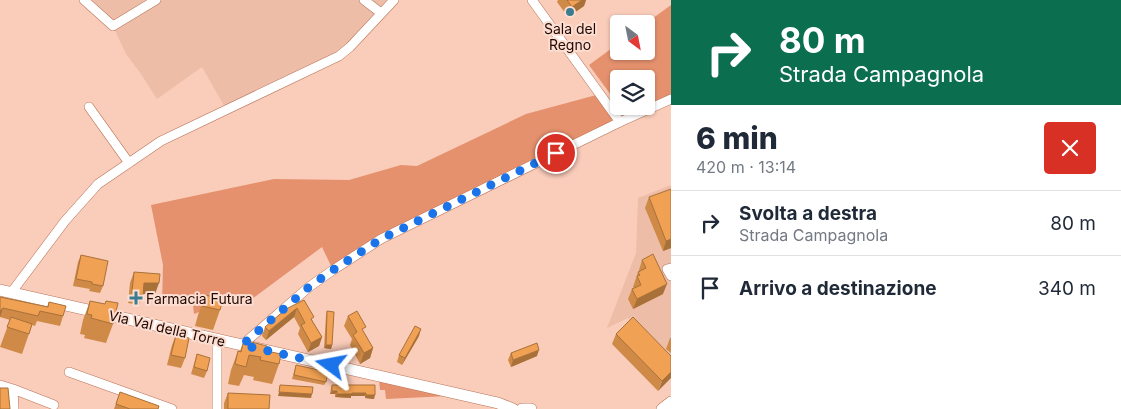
<!DOCTYPE html>
<html lang="it">
<head>
<meta charset="utf-8">
<style>
	body { margin:0; font-family:Inter,sans-serif; background:#f2f2f3; color:#1f2937; height:100vh; display:flex; flex-direction:column; font-size:19px; white-space:nowrap }
	* { box-sizing:border-box; margin:0 }
	p { font-size:16px; color:#747a83 }
	.icon { flex:none; width:28px; height:28px; fill:none; stroke:currentColor; stroke-width:2; stroke-linecap:round; stroke-linejoin:round }
	.map { position:relative; flex:1; overflow:hidden }
	.panel { display:flex; flex-direction:column; background:#fff; width:450px }
	.panel>* { flex:none }
	.top-card { background:#0b6e4f; color:#fff; overflow:hidden }
	.needle { width:32px; rotate:148deg }
	.tools { position:absolute; left:610px; top:15px; display:grid; gap:10px }
	.tools a { display:grid; place-items:center; width:45px; height:45px; border-radius:5px; background:#fff; box-shadow:0 1px 4px #0004; font-size:25px }
	.pin { position:absolute; display:grid; place-items:center; width:42px; height:42px; color:#fff; margin:-21px; border:2px solid #fff; border-radius:50%; box-shadow:0 1px 5px #0007 }
	.me { position:absolute; width:55px; margin:-28px; rotate:283deg; stroke-linejoin:round; filter:drop-shadow(0 0 4px #0008) }
	.turn { display:flex; align-items:center; gap:18px; height:105px; padding:0 25px; font-size:22px }
	.turn .icon { width:65px; height:65px; stroke-width:2.5 }
	.turn b { display:block; font-size:35px; line-height:42px }
	.round { display:grid; place-items:center; flex:none; width:52px; height:52px; border-radius:5px; background:#f2f2f3 }
	.head { display:flex; align-items:center; justify-content:space-between; height:85px; padding:0 25px }
	h1 { font-size:30px; font-weight:800; line-height:38px }
	ul { padding:0; list-style:none }
	li { display:flex; align-items:center; gap:15px; height:65px; padding:0 25px; border-top:1px solid #e0e1e3 }
	li div { flex:1 }
	li b { display:block; font-size:19px }
	li em { font-style:normal }
	main { display:flex; flex:1; min-height:0 }
	.map>svg:first-child { display:block }
	.built { fill:#eebda8 }
	.green { fill:#e5916e }
	.lines { fill:none; stroke-linecap:round; stroke-linejoin:round }
	.minor-casing { stroke:#b97458; stroke-width:10 }
	.tertiary-casing { stroke:#b97458; stroke-width:12 }
	.minor { stroke:#fff; stroke-width:9 }
	.tertiary { stroke:#fff; stroke-width:11 }
	.wall { fill:#cf8a47 }
	.shaded-wall { fill:#a9713a }
	.building { fill:#f1a153; stroke:#a9713a }
	.route { stroke:#1a73e8; stroke-width:9; stroke-dasharray:0 16.2 }
	.poi-dot { fill:#3d7b90; stroke:#fcddd1; stroke-width:2 }
	.labels { text-anchor:middle; dominant-baseline:central; stroke-width:4; stroke-linejoin:round; paint-order:stroke }
	.poi-label { font-size:14px; fill:#230902; stroke:#fcddd1 }
	.street-label { font-size:14px; fill:#230902; stroke:#fcddd1 }
</style>
</head>
<body>
<main>
<div class="map">
<svg width="671" height="409" viewBox="0 0 671 409">
	<rect width="100%" height="100%" fill="#faccba"/>
	<path class="built" d="M 84,0 L 390,0 L 350,47 L 226,109 L 202,67 L 157,99 L 141,74 L 126,54 L 113,26 Z
		M 671,185 L 671,360 L 628,318 L 607,328 L 636,253 L 638,198 Z"/>
	<path class="green" d="M 671,5 L 671,94 L 626,116 L 619,106 L 646,106 L 646,79 L 619,79 L 619,106 L 589,65 L 619,43 L 619,51 L 646,51 L 645,24 Z
		M 600,94 L 620,122 L 381,239 L 333,270 L 322,247 L 252,299 L 231,300 L 194,314 L 192,297 L 162,304 L 163,265 L 151,205 L 274,179 L 349,180 L 401,165 L 417,166 L 526,114 Z
		M 379,380 L 448,396 L 386,399 L 385,390 L 380,390 Z"/>
	<g class="lines">
		<g class="minor-casing">
			<path id="minor" d="M 84,0 L 113,26 L 156,0
				M 364,0 L 381,13
				M 532,0 L 620,122
				M 89,107 L 129,163
				M 671,268 L 667,269 L 671,276
				M 11,293 L 65,221 L 98,184 L 161,141 L 339,56 L 350,47 L 394,0
				M 242,345 L 309,287 L 333,270 L 381,239 L 620,122 L 671,99
				M 69,372 L 172,409
				M 0,385 L 13,389 L 14,409
				M 13,389 L 54,405
				M 217,409 L 217,339"/>
		</g>
		<g class="tertiary-casing">
			<path id="tertiary" d="M 0,290 L 498,403 L 513,409
				M 522,409 L 531,409
				M 662,409 L 671,402"/>
		</g>
		<use href="#minor" class="minor"/>
		<use href="#tertiary" class="tertiary"/>
	</g>
	<path class="wall" d="M 558,0 L 586,0 L 584,6 L 568,17 L 557,2 Z
		M 649,197 L 671,248 L 663,251 L 645,208 Z
		M 81,255 L 103,286 L 100,293 L 89,291 L 90,289 L 73,286 L 78,262 Z
		M 642,260 L 663,294 L 633,309 L 628,299 L 632,289 L 634,288 L 633,287 L 638,272 L 639,271 L 639,270 Z
		M 134,272 L 155,294 L 143,294 L 139,305 L 128,303 L 130,283 Z
		M 205,295 L 220,310 L 213,330 L 195,326 L 198,315 Z
		M 0,297 L 47,307 L 49,302 L 63,316 L 60,326 L 37,321 L 35,326 L 32,325 L 22,354 L 0,347 L 10,320 L 0,317 Z
		M 304,300 L 313,322 L 322,337 L 319,346 L 308,352 L 298,334 L 300,328 L 294,317 L 266,340 L 262,336 L 265,327 Z
		M 90,301 L 113,324 L 106,343 L 84,338 L 85,335 L 80,334 L 83,320 Z
		M 327,311 L 332,345 L 331,349 L 324,348 L 326,315 Z
		M 348,316 L 364,333 L 373,348 L 370,358 L 360,364 L 350,345 L 352,339 L 344,326 Z
		M 616,334 L 671,356 L 658,391 L 612,344 Z
		M 176,335 L 185,358 L 181,368 L 167,365 L 172,345 Z
		M 419,336 L 402,365 L 397,362 L 399,355 Z
		M 670,338 L 671,338 L 671,353 L 666,349 Z
		M 244,340 L 266,351 L 279,364 L 272,384 L 253,380 L 254,377 L 244,375 L 239,386 L 228,384 L 231,370 L 238,351 L 240,351 Z
		M 511,353 L 537,356 L 511,367 L 508,360 Z
		M 197,354 L 207,371 L 204,378 L 191,374 Z
		M 296,365 L 326,382 L 324,385 L 292,379 Z
		M 332,385 L 375,385 L 374,399 L 365,398 L 365,396 L 351,396 L 351,398 L 335,397 L 335,394 L 330,394 L 331,388 Z
		M 120,392 L 158,409 L 114,409 Z
		M 228,393 L 269,409 L 224,409 L 224,403 Z"/>
	<path class="shaded-wall" d="M 582,0 L 586,0 L 584,6 L 568,17 L 572,7 Z
		M 671,239 L 671,248 L 663,251 L 666,241 Z
		M 144,283 L 159,283 L 155,294 L 140,294 Z
		M 667,284 L 663,294 L 633,309 L 637,299 Z
		M 3,308 L 0,317 L 0,311 Z
		M 297,308 L 294,317 L 266,340 L 269,331 Z
		M 421,329 L 419,336 L 402,365 L 405,358 Z
		M 322,337 L 319,346 L 308,352 L 311,343 Z
		M 326,345 L 332,345 L 331,349 L 324,348 Z
		M 373,348 L 370,358 L 360,364 L 364,353 Z
		M 539,350 L 537,356 L 511,367 L 513,360 Z
		M 671,372 L 671,378 L 658,391 L 662,381 Z
		M 332,391 L 337,391 L 335,394 L 330,394 Z
		M 279,392 L 312,394 L 311,398 L 278,396 Z
		M 366,393 L 365,396 L 351,396 L 351,398 L 335,397 L 337,394 Z
		M 366,395 L 375,395 L 374,399 L 365,398 Z"/>
	<path class="building" d="M 567,0 L 582,0 L 572,7 Z
		M 671,189 L 671,239 L 666,241 L 649,197 Z
		M 653,254 L 667,284 L 637,299 L 632,289 L 641,285 L 637,276 L 640,275 L 638,272 L 646,268 L 642,260 Z
		M 81,255 L 108,261 L 103,286 L 92,284 L 92,282 L 76,279 Z
		M 134,272 L 160,274 L 159,283 L 144,283 L 143,295 L 132,292 Z
		M 205,295 L 223,299 L 220,310 L 202,306 Z
		M 0,297 L 48,307 L 49,302 L 66,306 L 63,316 L 40,311 L 38,316 L 3,308 L 0,311 Z
		M 304,300 L 314,317 L 311,319 L 322,337 L 311,343 L 301,325 L 305,323 L 297,308 L 269,331 L 265,327 L 286,309 Z
		M 90,301 L 105,304 L 106,301 L 118,303 L 113,324 L 91,318 L 92,315 L 87,314 Z
		M 327,311 L 334,312 L 332,345 L 326,345 Z
		M 357,311 L 366,327 L 362,329 L 373,348 L 364,353 L 353,335 L 357,332 L 348,316 Z
		M 11,317 L 32,324 L 29,334 L 7,327 Z
		M 633,317 L 671,356 L 671,372 L 662,381 L 616,334 Z
		M 415,326 L 421,329 L 405,358 L 399,355 Z
		M 176,335 L 189,338 L 185,358 L 171,355 Z
		M 244,340 L 267,346 L 266,351 L 281,354 L 279,364 L 260,360 L 261,357 L 249,355 L 246,367 L 235,364 L 238,351 L 241,352 Z
		M 537,343 L 539,350 L 513,360 L 511,353 Z
		M 197,354 L 210,358 L 207,371 L 194,367 Z
		M 296,365 L 328,372 L 326,382 L 294,375 Z
		M 280,385 L 313,387 L 312,394 L 279,392 Z
		M 332,385 L 375,385 L 375,395 L 366,395 L 366,393 L 352,393 L 352,394 L 337,394 L 337,391 L 332,391 Z
		M 0,388 L 8,388 L 10,409 L 0,409 Z
		M 120,392 L 159,406 L 158,409 L 130,409 L 116,404 Z
		M 228,393 L 270,395 L 269,409 L 228,409 Z"/>
	<g class="lines">
		<path class="route" d="M 331,365 L 242,345 L 309,287 L 333,270 L 381,239 L 556,153"/>
	</g>
	<g class="poi-dot">
		<circle cx="570" cy="12" r="5"/>
		<path d="M133.5 290.5h5v5h5v5h-5v5h-5v-5h-5v-5h5z"/>
	</g>
	<g class="labels">
		<g class="poi-label">
			<text x="570" y="28">Sala del<tspan x="570" dy="16">Regno</tspan></text>
			<text x="146" y="298" text-anchor="start">Farmacia Futura</text>
		</g>
		<g class="street-label">
			<text transform="translate(167 328) rotate(13)">Via Val della Torre</text>
		</g>
	</g>
</svg>
<div class="tools">
<a><svg class="needle" viewBox="-14 -14 28 28"><path d="M0-13l5 13h-10z" fill="#e53935"/><path d="M0 13l5-13h-10z" fill="#747a83"/></svg></a>
<a><svg class="icon" aria-label="layers" viewBox="0 0 24 24"><path d="M12 4l9 5-9 5-9-5zM3 14l9 5 9-5"/></svg></a>
</div>
<div class="pin" style="left:556px;top:153px;background:#d93025"><svg class="icon" aria-label="arrive" viewBox="0 0 24 24"><path d="M6 21V4h12l-3 4 3 4H6"/></svg></div>
<svg class="me" style="left:331px;top:365px" viewBox="-20 -20 40 40"><path d="M0-17L14 15 0 8-14 15z" fill="#1a73e8" stroke="#fff" stroke-width="4"/></svg>
</div>
<section class="panel">
<div class="top-card">
<div class="turn"><svg class="icon" aria-label="right" viewBox="0 0 24 24"><path d="M7 20v-9h11M14 6l5 5-5 5"/></svg><div><b>80 m</b>Strada Campagnola</div></div>
</div>
<div class="head"><div><h1>6 min</h1><p>420 m · 13:14</p></div><a class="round" style="background:#d93025;color:#fff"><svg class="icon" aria-label="close" viewBox="0 0 24 24"><path d="M6 6l12 12M18 6L6 18"/></svg></a></div>
<ul>
<li><svg class="icon" aria-label="right" viewBox="0 0 24 24"><path d="M7 20v-9h11M14 6l5 5-5 5"/></svg><div><b>Svolta a destra</b><p>Strada Campagnola</p></div><em>80 m</em></li>
<li><svg class="icon" aria-label="arrive" viewBox="0 0 24 24"><path d="M6 21V4h12l-3 4 3 4H6"/></svg><div><b>Arrivo a destinazione</b></div><em>340 m</em></li>
</ul>
</section>
</main>
</body>
</html>
